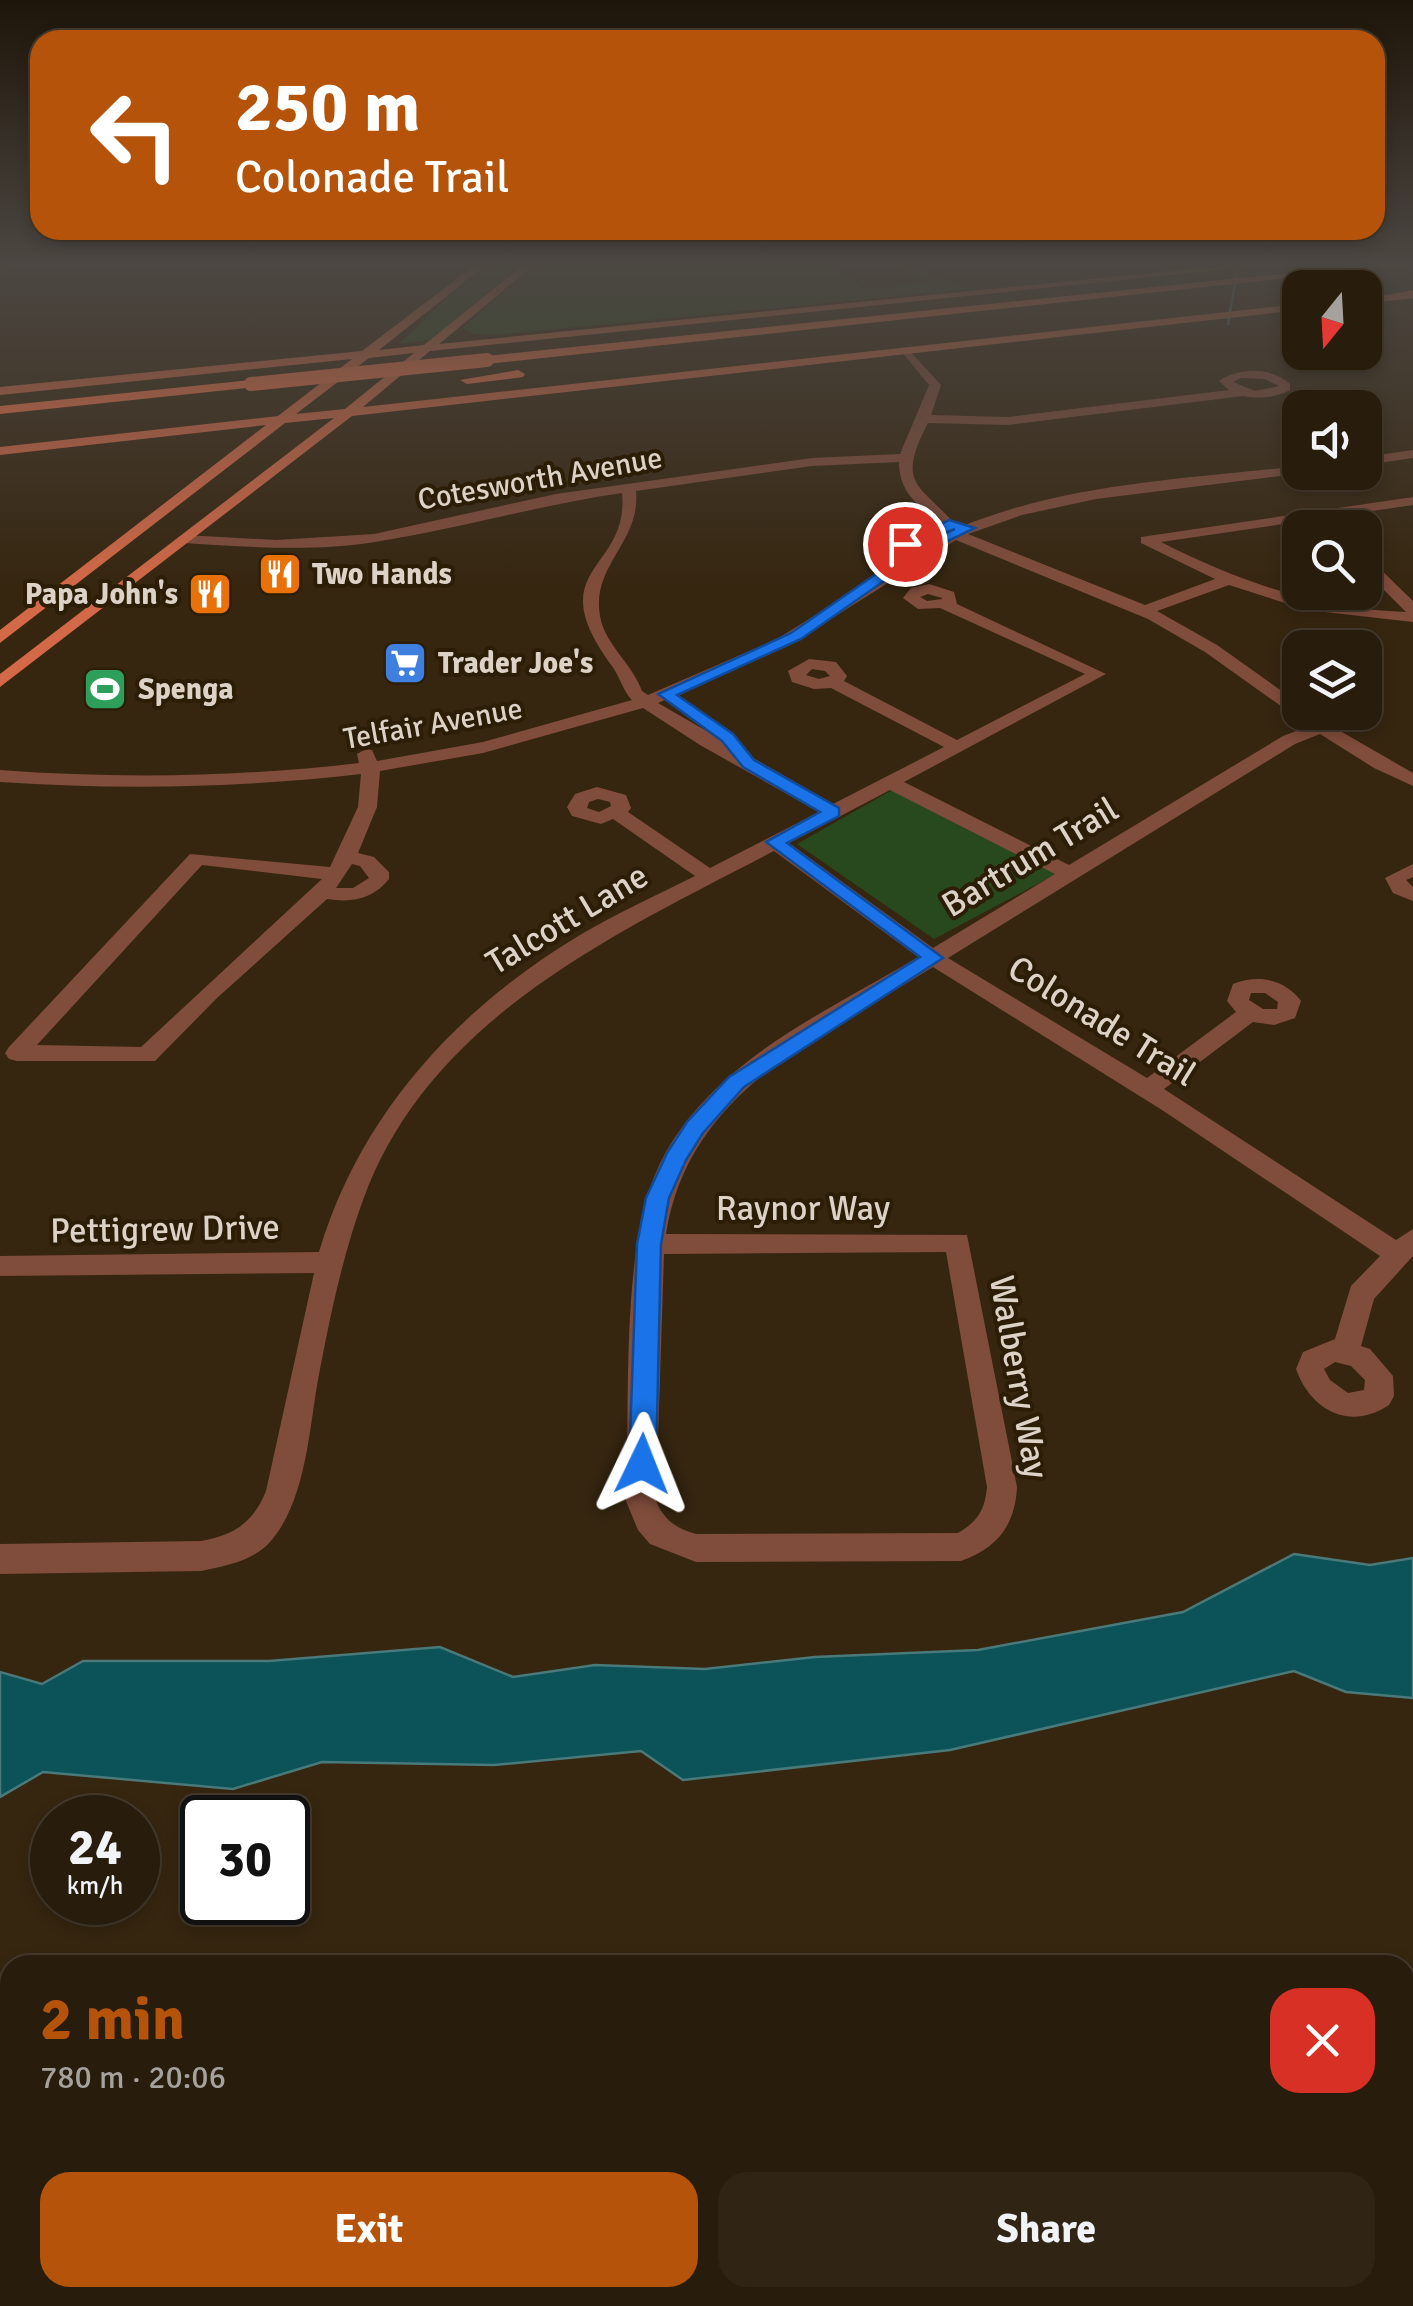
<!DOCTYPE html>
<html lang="en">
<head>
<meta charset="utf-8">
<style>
	body { margin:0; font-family:Signika,sans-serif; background:#302515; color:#f1f3f6; height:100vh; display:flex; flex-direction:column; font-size:38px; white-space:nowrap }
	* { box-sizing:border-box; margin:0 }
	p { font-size:32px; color:#a5a19d }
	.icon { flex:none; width:55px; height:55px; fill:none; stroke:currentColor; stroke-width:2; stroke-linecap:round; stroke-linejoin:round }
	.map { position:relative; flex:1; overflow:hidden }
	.panel { position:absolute; left:0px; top:1955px; width:1415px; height:352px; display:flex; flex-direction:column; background:#281c0c; border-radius:30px 30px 0 0; box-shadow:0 5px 15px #0003,0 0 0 2px #443a2d }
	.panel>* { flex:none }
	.banner { position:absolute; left:30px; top:30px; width:1355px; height:210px; border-radius:30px; box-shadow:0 5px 15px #0003,0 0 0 2px #443a2d; background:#b45309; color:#fff; overflow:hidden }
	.needle { width:65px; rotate:198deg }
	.fabs { position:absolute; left:1282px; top:270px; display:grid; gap:20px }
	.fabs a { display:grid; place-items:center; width:100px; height:100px; border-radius:20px; background:#281c0c; box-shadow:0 5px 15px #0003,0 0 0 2px #443a2d; font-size:50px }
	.speed { position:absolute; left:30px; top:1795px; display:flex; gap:20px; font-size:50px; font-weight:700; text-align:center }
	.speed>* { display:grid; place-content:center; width:130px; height:130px; border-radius:50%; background:#281c0c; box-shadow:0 5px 15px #0003,0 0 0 2px #443a2d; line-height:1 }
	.speed small { font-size:25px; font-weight:400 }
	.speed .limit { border:5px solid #111; border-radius:15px; background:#fff; color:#111 }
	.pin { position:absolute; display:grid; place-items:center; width:85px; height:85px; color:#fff; margin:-42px; border:5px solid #fff; border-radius:50%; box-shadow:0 2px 10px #0007 }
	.me { position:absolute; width:110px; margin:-55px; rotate:2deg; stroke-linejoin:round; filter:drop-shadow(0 0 8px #0008) }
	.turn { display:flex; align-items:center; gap:35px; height:210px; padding:0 40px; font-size:45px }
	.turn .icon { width:130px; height:130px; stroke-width:2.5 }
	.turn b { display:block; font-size:70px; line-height:85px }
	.round { display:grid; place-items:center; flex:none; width:105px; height:105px; border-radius:30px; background:#302515 }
	.headline { display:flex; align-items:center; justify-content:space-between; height:170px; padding:0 40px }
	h1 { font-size:60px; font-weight:700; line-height:75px; color:#b45309 }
	.button { display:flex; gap:20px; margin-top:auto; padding:20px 40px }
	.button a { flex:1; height:115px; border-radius:30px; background:#b45309; color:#fff; font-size:40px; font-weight:700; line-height:115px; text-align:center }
	.button a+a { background:#302515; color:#f1f3f6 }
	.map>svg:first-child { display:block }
	.green { fill:#28491d }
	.water { fill:#0b5359; stroke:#4a7979; stroke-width:2.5 }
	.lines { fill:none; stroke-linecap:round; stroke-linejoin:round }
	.stream { stroke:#4a7979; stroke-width:2.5 }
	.minor { fill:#804c3b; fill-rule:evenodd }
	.major { fill:#d46947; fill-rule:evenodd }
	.highway { fill:#f5744a; fill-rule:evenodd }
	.highway-bridge { stroke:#f5744a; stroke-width:14 }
	.route { fill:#1a73e8; stroke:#114b97; stroke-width:2.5 }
	.labels { text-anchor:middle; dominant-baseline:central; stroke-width:8; stroke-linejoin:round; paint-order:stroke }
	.far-street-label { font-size:30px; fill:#dcd2c5; stroke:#2c1d06 }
	.far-poi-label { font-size:30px; font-weight:bold; fill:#dcd2c5; stroke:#2c1d06; text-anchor:start }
	.street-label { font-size:35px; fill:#dcd2c5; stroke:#2c1d06 }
</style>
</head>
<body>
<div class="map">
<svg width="1413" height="2306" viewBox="0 0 1413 2306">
	<rect width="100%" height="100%" fill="#362610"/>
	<path class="green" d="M 492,265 L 518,265 L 434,339 L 399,344 L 452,293 Z
		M 535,265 L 541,265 L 534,273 L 544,265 L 848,265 L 832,267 L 863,289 L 928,282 L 893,265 L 904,265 L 968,289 L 495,335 L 473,334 L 463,328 Z
		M 894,789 L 1058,873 L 934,939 L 797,844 Z"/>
	<path class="water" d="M 1294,1554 L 1370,1565 L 1413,1558 L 1413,1698 L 1346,1692 L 1294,1671 L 950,1750 L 683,1780 L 641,1751 L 494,1765 L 322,1762 L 233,1789 L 43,1772 L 0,1797 L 0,1672 L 42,1684 L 83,1661 L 269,1661 L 440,1647 L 513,1677 L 595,1665 L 705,1669 L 815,1657 L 978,1650 L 1183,1612 Z"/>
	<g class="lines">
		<path class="stream" d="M 1228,324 L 1238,265"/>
		<path class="minor" d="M 6,265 L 21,265 L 0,274 L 0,268 Z
			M 907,348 L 941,385 L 931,415 L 1008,417 L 1229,390 L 1219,381 C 1240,367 1271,367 1290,384 L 1290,390 C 1275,398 1260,399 1243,396 L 1008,425 L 928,423 C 894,488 922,484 958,528 C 1065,483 1186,479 1300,466 L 1300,472 L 1305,473 L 1096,499 L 1022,515 L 968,534 L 1145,605 L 1215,579 L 1141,543 L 1141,537 L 1413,497 L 1413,505 L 1161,542 C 1240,582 1317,609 1406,612 L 1365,571 L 1365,558 L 1370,559 L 1413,601 L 1413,622 L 1307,610 L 1229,585 L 1157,611 L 1217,645 L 1300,704 L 1300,712 L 1313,712 L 1324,720 L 1344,712 L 1365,712 L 1367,708 L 1367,716 L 1335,728 L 1413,773 L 1413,786 L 1374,768 L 1320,734 L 1295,744 L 948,958 L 1147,1078 L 1236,1012 L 1227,1001 L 1233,984 C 1258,974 1285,979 1301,1001 L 1295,1018 L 1274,1025 L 1253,1022 L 1164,1089 L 1396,1240 L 1413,1229 L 1413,1256 L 1374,1299 L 1361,1346 L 1370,1349 L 1393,1376 L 1394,1396 L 1389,1405 C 1350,1431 1311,1411 1296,1369 L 1303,1352 L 1335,1339 L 1351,1286 L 1380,1256 L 1162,1110 L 933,967 C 821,1037 689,1089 666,1234 L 967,1235 L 1017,1487 C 1015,1526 997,1548 961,1561 L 696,1562 L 650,1544 L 638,1530 L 626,1501 C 630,1408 621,1260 654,1177 C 668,1142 692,1111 720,1085 C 776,1032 852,997 918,957 L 774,851 C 615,934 429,1018 363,1200 C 343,1255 331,1312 320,1369 C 309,1423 308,1499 270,1542 C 253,1561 225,1566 201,1571 L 0,1574 L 0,1544 L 201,1541 C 234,1535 253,1523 266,1491 L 314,1273 L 0,1276 L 0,1256 L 319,1252 C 360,1114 458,1008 580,935 C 617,913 657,895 695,876 L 613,819 L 601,824 L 572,816 L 567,807 L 575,794 L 597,787 L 626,795 L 631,808 L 628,812 L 710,868 L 819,812 L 700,745 L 643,708 L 483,753 L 380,771 L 377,807 L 358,853 L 374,857 L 389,872 L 389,879 C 373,899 352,903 327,899 L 217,998 L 155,1061 L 17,1061 L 9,1059 L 5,1053 L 9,1047 L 190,854 L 330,867 L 358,807 L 361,774 C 240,788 122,790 0,782 L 0,770 C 121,779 239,777 359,763 L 357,754 L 366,749 L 372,750 L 377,761 L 483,742 L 632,700 C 623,691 620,677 612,666 C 538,566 630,572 622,493 C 539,505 458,529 375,542 C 313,552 248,547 185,543 L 178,539 L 185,535 L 276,540 L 374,534 L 556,494 L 812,458 L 900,454 L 929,385 L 901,351 ZM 1241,378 L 1265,379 L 1279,386 L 1255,391 L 1233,382 ZM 899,462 C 899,498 926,509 947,533 L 777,639 L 648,695 L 642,691 C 632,663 605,645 600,616 C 591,565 641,542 636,491 L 812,466 ZM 956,540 L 1148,619 L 1205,652 L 1309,726 L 1283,736 L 1069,865 L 904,782 L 1106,674 L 957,604 L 954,592 L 929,584 L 911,588 L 903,598 L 918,609 L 940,608 L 1085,674 L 957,740 L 844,681 L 847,676 L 836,662 L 809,659 L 788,671 L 792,682 L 814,689 L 831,688 L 944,747 L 833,804 L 658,703 L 788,646 ZM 928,594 L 942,598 L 942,599 L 927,601 L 920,597 ZM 812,669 L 825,671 L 830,676 L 819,679 L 806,675 ZM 890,790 L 1055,874 L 933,948 L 789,843 ZM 598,799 L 610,802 L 611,806 L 599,812 L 587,808 L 589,802 ZM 352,864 L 360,866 L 369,878 L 353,888 L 336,888 ZM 202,865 L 322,879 L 141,1047 L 37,1045 ZM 1251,993 L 1265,993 L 1278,1002 L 1277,1009 L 1263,1009 L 1249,1000 ZM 946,1252 L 987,1487 C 985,1510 978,1521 958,1533 L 696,1534 C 677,1529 664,1520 656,1501 L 664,1254 ZM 1335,1362 L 1351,1366 L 1365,1380 L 1364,1390 L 1348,1393 L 1330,1380 L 1324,1369 Z
			M 1413,450 L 1413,458 L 1365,465 L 1365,457 Z
			M 1413,864 L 1413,877 L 1406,880 L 1413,887 L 1413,901 L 1393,893 L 1385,878 Z
			M 1413,2044 L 1413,2084 L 1405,2085 L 1405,2045 Z
			M 0,2157 L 10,2157 L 10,2199 L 0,2199 Z
			M 333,2298 L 382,2298 L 385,2306 L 336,2306 Z
			M 492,2298 L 540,2298 L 537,2306 L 489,2306 Z"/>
		<path class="major" d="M 475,265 L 486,265 L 379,350 L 424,345 L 523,265 L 534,265 L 439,344 L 1231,265 L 1268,265 L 430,351 L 363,407 L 1300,304 L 1300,310 L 352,416 L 0,687 L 0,674 L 334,418 L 285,423 L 0,643 L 0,630 L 266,425 L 0,455 L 0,447 L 278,416 L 352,359 L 0,395 L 0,387 L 362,351 ZM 414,353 L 345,409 L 296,414 L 369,358 Z
			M 1413,292 L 1413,298 L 1365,303 L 1365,297 Z"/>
		<path class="highway" d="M 1366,265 L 1409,265 L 487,364 L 480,360 L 487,356 Z
			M 1413,290 L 1413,298 L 1381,302 L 1375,298 Z
			M 518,370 L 525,374 L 523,377 L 467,384 L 460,380 Z
			M 251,380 L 258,384 L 256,387 L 0,414 L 0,406 Z"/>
		<path class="highway-bridge" d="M 251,384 L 487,360"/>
	</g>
	<linearGradient id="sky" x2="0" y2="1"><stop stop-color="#1e1509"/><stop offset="0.45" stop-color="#4c4742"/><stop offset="1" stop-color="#4c4742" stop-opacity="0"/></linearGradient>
	<rect width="1413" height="588" fill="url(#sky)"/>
	<path class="route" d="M 949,520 L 975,528 L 927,551 L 801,639 L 677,695 L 733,734 L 754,760 L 839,808 L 839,816 L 787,843 L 943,958 L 744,1087 L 703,1133 L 686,1160 L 669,1198 L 661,1244 L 656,1464 L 652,1473 L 642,1477 L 633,1473 L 629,1464 L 637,1244 L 646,1198 L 667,1153 L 687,1122 L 729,1077 L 920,957 L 766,842 L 820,812 L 743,767 L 722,741 L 658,694 L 791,633 L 918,545 L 955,529 L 910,546 L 898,544 Z"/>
	<defs>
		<g id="restaurant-square" transform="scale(2.25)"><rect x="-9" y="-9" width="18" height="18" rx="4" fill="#e8710a" stroke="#2c1d06"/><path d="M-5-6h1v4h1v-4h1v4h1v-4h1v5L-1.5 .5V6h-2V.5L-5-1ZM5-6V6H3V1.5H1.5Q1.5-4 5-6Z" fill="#fff"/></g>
		<g id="supermarket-square" transform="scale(2.25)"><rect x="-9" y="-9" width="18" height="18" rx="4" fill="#3f7fe0" stroke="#2c1d06"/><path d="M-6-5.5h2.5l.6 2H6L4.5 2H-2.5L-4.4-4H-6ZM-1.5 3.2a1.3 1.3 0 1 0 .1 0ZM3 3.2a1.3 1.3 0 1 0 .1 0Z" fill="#fff"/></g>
		<g id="stadium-square" transform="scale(2.25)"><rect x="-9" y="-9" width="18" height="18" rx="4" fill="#2e9e5b" stroke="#2c1d06"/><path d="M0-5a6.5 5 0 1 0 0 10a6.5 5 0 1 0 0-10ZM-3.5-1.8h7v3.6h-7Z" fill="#fff"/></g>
	</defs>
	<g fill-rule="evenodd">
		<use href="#restaurant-square" x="280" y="574"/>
		<use href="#restaurant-square" x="210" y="594"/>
		<use href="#supermarket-square" x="405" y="663"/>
		<use href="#stadium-square" x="105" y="689"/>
	</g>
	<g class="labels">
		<g class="far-street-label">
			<text transform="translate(540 479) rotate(-10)">Cotesworth Avenue</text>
			<text transform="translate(433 724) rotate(-10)">Telfair Avenue</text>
		</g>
		<g class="far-poi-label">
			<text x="312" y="574">Two Hands</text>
			<text x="178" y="594" text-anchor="end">Papa John's</text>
			<text x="438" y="663">Trader Joe's</text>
			<text x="138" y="689">Spenga</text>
		</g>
		<g class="street-label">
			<text transform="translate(1030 857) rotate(-31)">Bartrum Trail</text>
			<text transform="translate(567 919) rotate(-31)">Talcott Lane</text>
			<text transform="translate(1102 1021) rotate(32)">Colonade Trail</text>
			<text x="803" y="1208">Raynor Way</text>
			<text transform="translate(165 1229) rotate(-1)">Pettigrew Drive</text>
			<text transform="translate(1019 1377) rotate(80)">Walberry Way</text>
		</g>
	</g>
</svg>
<div class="fabs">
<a><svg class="needle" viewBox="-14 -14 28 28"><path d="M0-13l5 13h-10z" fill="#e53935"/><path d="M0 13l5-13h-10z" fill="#a5a19d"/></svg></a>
<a><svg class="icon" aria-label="sound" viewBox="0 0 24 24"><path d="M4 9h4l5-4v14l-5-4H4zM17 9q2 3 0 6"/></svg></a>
<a><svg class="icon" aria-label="search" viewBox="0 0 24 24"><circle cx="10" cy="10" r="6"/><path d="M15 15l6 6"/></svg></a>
<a><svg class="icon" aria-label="layers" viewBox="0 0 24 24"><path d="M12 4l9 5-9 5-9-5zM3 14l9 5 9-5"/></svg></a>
</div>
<div class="speed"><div>24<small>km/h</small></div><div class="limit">30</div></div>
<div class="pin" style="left:905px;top:544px;background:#d93025"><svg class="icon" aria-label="arrive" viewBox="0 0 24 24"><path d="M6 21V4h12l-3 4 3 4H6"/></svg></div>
<svg class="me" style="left:642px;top:1464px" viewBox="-20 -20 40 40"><path d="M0-17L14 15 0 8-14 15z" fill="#1a73e8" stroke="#fff" stroke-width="4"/></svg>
<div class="banner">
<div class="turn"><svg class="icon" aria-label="left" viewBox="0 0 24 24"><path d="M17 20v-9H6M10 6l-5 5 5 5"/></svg><div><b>250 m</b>Colonade Trail</div></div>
</div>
<section class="panel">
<div class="headline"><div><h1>2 min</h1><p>780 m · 20:06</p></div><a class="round" style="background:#d93025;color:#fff"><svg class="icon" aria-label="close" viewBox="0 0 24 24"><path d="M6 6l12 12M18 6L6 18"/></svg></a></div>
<div class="button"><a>Exit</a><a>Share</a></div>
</section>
</div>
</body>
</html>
